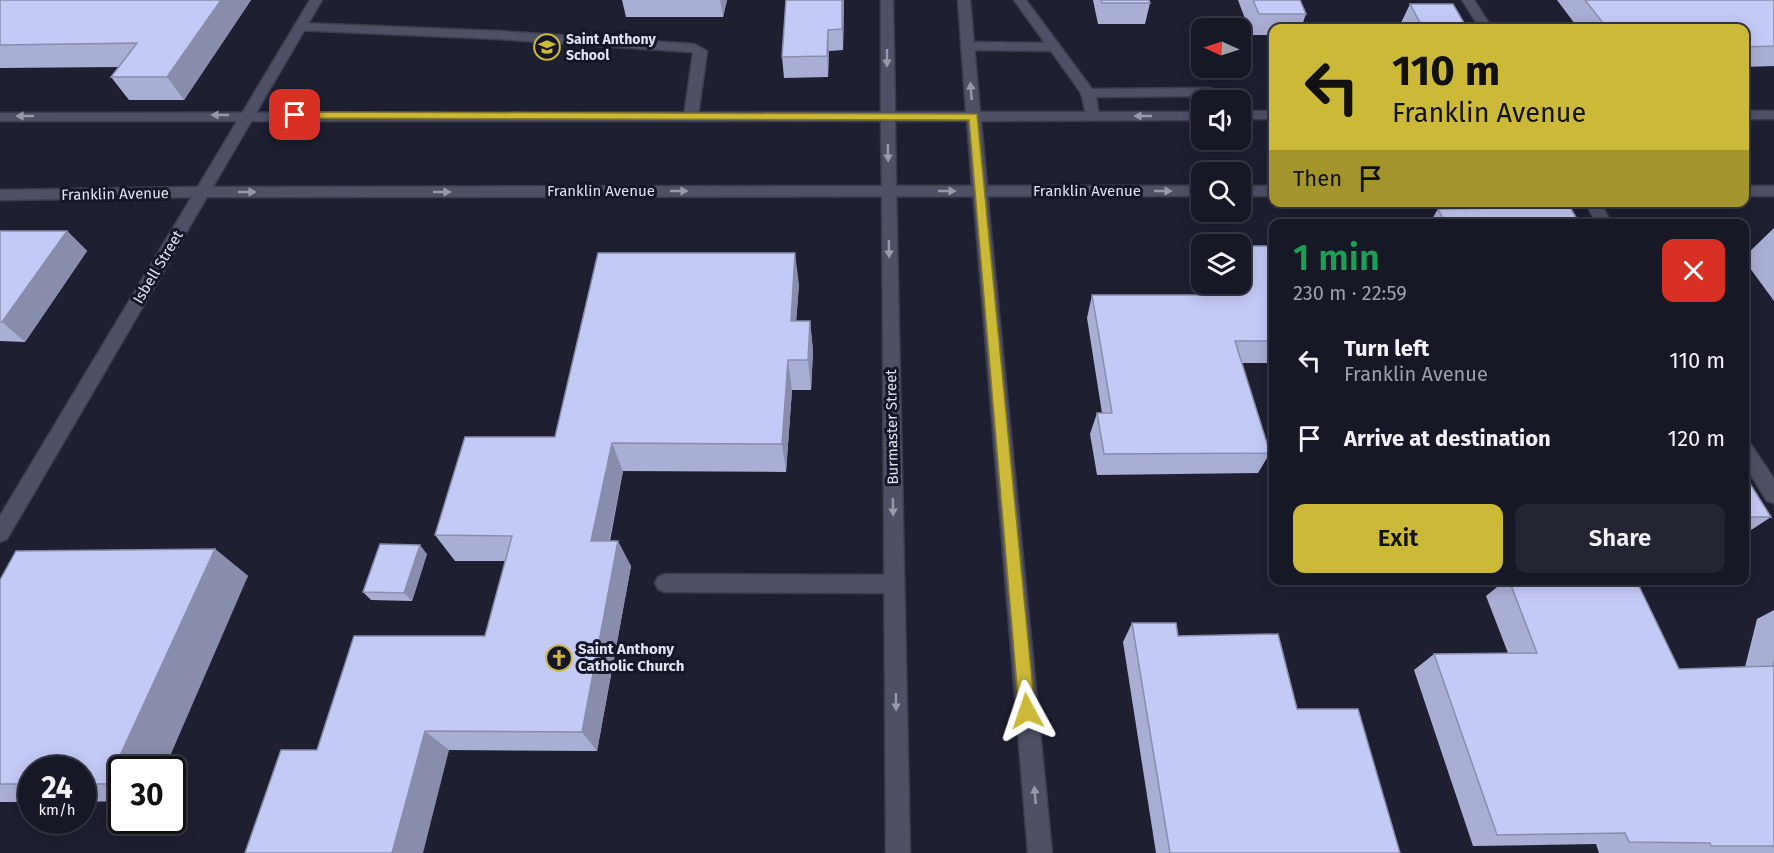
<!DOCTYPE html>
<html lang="en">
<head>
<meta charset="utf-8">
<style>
	body { margin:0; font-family:"Fira Sans",sans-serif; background:#232532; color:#f1f3f6; height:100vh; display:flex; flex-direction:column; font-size:22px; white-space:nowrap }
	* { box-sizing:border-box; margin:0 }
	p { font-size:20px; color:#9ea0a7 }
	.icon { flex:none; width:33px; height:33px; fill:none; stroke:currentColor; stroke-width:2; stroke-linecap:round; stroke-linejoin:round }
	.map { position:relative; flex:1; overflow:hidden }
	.side { position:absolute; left:1269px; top:219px; width:480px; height:366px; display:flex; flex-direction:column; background:#161826; border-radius:12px; box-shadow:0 3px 15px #0003,0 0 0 2px #353743 }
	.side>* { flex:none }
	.hud { position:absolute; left:1269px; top:24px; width:480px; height:183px; border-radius:12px; box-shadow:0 3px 15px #0003,0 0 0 2px #353743; background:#cdb938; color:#111; overflow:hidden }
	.needle { width:39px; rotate:273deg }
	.buttons { position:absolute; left:1191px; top:18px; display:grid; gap:12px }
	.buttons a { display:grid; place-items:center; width:60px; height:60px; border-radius:12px; background:#161826; box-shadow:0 3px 15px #0003,0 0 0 2px #353743; font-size:30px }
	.speed { position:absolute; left:18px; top:756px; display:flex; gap:12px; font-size:30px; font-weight:700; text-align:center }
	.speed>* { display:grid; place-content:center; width:78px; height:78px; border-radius:50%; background:#161826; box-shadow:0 3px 15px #0003,0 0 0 2px #353743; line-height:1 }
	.speed small { font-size:15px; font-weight:400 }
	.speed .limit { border:3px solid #111; border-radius:9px; background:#fff; color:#111 }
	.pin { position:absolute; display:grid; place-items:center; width:51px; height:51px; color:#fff; margin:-26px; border-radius:12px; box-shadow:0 3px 9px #0006 }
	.me { position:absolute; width:66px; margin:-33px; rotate:355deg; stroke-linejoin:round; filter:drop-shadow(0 0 4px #0008) }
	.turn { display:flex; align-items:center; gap:21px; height:126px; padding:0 24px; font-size:27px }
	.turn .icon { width:78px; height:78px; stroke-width:2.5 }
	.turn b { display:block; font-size:42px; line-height:51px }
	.then { display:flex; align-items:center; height:57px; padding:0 24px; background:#0003; gap:12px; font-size:22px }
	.round { display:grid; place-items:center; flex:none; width:63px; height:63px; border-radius:12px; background:#232532 }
	.summary { display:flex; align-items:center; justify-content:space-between; height:102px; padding:0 24px }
	h1 { font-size:36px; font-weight:600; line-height:45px; color:#1e9e55 }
	.button { display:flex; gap:12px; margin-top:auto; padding:12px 24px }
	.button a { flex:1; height:69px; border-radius:12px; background:#cdb938; color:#111; font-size:24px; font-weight:600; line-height:69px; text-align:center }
	.button a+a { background:#232532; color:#f1f3f6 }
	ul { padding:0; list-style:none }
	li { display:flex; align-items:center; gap:18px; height:78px; padding:0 24px }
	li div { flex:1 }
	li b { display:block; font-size:22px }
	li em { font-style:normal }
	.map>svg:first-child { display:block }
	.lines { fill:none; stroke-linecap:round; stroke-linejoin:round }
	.service-casing { stroke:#3c3d4c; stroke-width:3 }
	.minor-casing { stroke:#3c3d4c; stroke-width:3 }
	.secondary-casing { stroke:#3c3d4c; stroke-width:3 }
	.service { fill:#4e5166; fill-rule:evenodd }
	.minor { fill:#4e5166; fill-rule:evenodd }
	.secondary { fill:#4e5166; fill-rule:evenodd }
	.wall { fill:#a9aed4 }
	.shaded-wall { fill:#898dac }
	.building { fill:#c4caf6; stroke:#898dac; stroke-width:1.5 }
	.oneway { fill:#979aaa }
	.route { fill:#cdb938; stroke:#857824; stroke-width:1.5 }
	.labels { text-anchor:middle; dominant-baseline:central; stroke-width:6; stroke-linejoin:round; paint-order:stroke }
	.far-poi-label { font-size:14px; font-weight:bold; fill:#e0e2ef; stroke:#151628; text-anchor:start }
	.street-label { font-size:15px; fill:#e0e2ef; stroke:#151628 }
	.poi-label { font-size:15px; font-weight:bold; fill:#e0e2ef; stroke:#151628; text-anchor:start }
</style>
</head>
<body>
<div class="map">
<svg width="1774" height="853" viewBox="0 0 1774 853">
	<rect width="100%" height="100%" fill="#1e2032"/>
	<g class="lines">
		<g class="service-casing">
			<path id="service" d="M 1014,0 L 1026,0 L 1092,89 L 1208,88 L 1213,89 L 1220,100 L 1206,100 L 1204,96 L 1096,97 L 1099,116 L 1097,119 L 1087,119 L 1081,93 L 1051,51 L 968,50 L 961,46 L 968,42 L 1045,43 Z
				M 300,23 L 498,31 L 694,44 L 707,51 L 698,116 L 691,120 L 684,116 L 693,53 L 691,52 L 498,39 L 295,30 L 294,27 L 295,24 Z
				M 665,574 L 894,575 L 901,578 L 904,584 L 901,590 L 894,593 L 665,592 L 658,589 L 655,583 L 658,577 Z"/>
		</g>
		<g class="minor-casing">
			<path id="minor" d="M 310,0 L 322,0 L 7,539 L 0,542 L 0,516 Z
				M 1462,0 L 1474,0 L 1492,28 L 1480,28 Z
				M 889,185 L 896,190 L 910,853 L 886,853 L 882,190 Z
				M 980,186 L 987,191 L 1052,853 L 1028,853 L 973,191 Z
				M 1585,202 L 1600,202 L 1612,224 L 1597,224 Z
				M 1744,441 L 1750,443 L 1774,479 L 1774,503 L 1767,501 L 1744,464 Z"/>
		</g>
		<g class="secondary-casing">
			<path id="secondary" d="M 881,0 L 893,0 L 895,112 L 966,112 L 958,0 L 970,0 L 980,112 L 1202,112 L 1202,120 L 981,121 L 987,186 L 1202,186 L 1202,196 L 202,197 L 0,200 L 0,190 L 202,187 L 882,186 L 881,121 L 0,121 L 0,113 L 881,112 ZM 895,121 L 967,121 L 972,186 L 896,186 Z
				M 1240,111 L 1274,111 L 1274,119 L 1240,119 Z
				M 1744,111 L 1774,111 L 1774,119 L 1744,119 Z
				M 1240,186 L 1274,186 L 1274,196 L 1240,196 Z
				M 1744,186 L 1774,186 L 1774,196 L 1744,196 Z"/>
		</g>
		<use href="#service" class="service"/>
		<use href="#minor" class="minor"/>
		<use href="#secondary" class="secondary"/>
	</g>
	<path class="wall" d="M 0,0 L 251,0 L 184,100 L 129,100 L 111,77 L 119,67 L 0,68 Z
		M 622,0 L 727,0 L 723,17 L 626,17 Z
		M 786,0 L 844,0 L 843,50 L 829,51 L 828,77 L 784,78 L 782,57 Z
		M 1093,0 L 1149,0 L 1150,3 L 1145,24 L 1098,24 Z
		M 1238,0 L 1300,0 L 1306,14 L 1301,28 L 1274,28 L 1274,35 L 1251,35 Z
		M 1557,0 L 1774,0 L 1774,66 L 1744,67 L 1744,28 L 1578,28 Z
		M 1410,4 L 1467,28 L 1402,28 L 1400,25 Z
		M 1438,209 L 1580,224 L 1429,224 Z
		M 1774,228 L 1774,301 L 1744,260 L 1744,257 Z
		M 0,231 L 67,231 L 87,251 L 25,342 L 0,341 Z
		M 1274,248 L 1274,363 L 1242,363 L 1270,453 L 1258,473 L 1097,475 L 1090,434 L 1097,413 L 1102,413 L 1087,318 L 1092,295 L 1217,295 L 1214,284 L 1240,284 Z
		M 799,284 L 796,321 L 810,321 L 813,351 L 811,390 L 792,390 L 786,472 L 623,471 L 610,541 L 631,566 L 597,751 L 449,750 L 317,750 L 485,636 L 505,561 L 455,561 L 435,535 L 555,437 Z
		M 1744,517 L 1771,517 L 1745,534 Z
		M 215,549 L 248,576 L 122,770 L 122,801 L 82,802 L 82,770 L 32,770 L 32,802 L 0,802 L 0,580 Z
		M 427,554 L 412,601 L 371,600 L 363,592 Z
		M 1436,580 L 1636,580 L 1679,669 L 1745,667 L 1757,619 L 1774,610 L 1774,853 L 1599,853 L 1596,844 L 1473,846 L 1414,670 L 1434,654 L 1508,653 L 1486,596 L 1502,583 L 1436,582 Z
		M 1132,623 L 1178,636 L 1400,853 L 1156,853 L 1123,642 Z"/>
	<path class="shaded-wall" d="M 221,0 L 251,0 L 184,100 L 167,77 Z
		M 720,0 L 727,0 L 723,17 Z
		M 842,0 L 844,0 L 843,50 L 842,29 Z
		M 828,30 L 829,51 L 828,77 L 827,56 Z
		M 67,231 L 87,251 L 25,342 L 2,322 Z
		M 795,253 L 799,284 L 794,351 L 791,321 Z
		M 810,321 L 813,351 L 811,390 L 808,360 Z
		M 788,360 L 792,390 L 786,472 L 782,444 Z
		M 612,443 L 623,471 L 604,566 L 591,541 Z
		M 618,541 L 631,566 L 597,751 L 582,732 Z
		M 420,545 L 427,554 L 412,601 L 404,593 Z
		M 215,549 L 248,576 L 164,770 L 122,770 L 122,790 L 107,784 Z
		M 425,731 L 449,750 L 423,853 L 392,853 Z"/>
	<path class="building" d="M 0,0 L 221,0 L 167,77 L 111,77 L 137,43 L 0,45 Z
		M 786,0 L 842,0 L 842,29 L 828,30 L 827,56 L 782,57 Z
		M 1101,0 L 1149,0 L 1150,3 L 1102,3 Z
		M 1253,0 L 1300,0 L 1306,14 L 1259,14 Z
		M 1585,0 L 1774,0 L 1774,46 L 1744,47 L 1744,28 L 1607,28 Z
		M 1410,4 L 1453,4 L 1467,28 L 1423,28 Z
		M 1570,207 L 1580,224 L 1446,224 L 1438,209 Z
		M 0,231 L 67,231 L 2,322 L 0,322 Z
		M 1240,246 L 1273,246 L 1274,248 L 1274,341 L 1235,341 L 1270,453 L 1104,454 L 1097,413 L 1112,413 L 1092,295 L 1233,295 L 1230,284 L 1240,284 Z
		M 598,253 L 795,253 L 791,321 L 810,321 L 808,360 L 788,360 L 782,444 L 612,443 L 591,541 L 618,541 L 582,732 L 425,731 L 392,853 L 245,853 L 281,750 L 317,750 L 354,636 L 485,636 L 512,536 L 435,535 L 465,437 L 555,437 Z
		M 1744,474 L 1771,517 L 1744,517 Z
		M 380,544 L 420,545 L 404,593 L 363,592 Z
		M 215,549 L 107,784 L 82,784 L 82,770 L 32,770 L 32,784 L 0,784 L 0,580 L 16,551 Z
		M 1509,580 L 1636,580 L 1679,669 L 1773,666 L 1774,661 L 1774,846 L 1711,846 L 1710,843 L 1629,842 L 1625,833 L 1497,835 L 1434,654 L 1537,653 Z
		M 1132,623 L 1176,623 L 1178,636 L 1278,634 L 1297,709 L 1358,709 L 1400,853 L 1170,853 Z"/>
	<defs><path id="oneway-solid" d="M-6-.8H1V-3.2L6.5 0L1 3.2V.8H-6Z" transform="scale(1.5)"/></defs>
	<g class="oneway">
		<use href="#oneway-solid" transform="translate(887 58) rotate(90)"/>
		<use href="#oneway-solid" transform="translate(971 91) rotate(-95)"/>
		<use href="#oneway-solid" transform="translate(220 115) rotate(180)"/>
		<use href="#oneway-solid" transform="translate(25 116) rotate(180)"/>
		<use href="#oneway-solid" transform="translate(1143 116) rotate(180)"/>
		<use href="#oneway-solid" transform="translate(888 153) rotate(89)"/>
		<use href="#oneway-solid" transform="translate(679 191)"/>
		<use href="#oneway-solid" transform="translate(947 191)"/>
		<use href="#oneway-solid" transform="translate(1163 191)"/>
		<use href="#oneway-solid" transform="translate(247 192)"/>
		<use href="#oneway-solid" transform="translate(442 192)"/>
		<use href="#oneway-solid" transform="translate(889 249) rotate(89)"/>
		<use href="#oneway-solid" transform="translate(893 507) rotate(89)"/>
		<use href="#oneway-solid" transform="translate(896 702) rotate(89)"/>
		<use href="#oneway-solid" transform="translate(1035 795) rotate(-95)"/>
	</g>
	<path class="route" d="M 295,112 L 977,114 L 1035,711 L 1033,717 L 1027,719 L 1021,717 L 1019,711 L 969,120 L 291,118 L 291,113 Z"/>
	<defs>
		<g id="school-ring" transform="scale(1.35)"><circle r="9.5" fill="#151628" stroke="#cdb938" stroke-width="1.5"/><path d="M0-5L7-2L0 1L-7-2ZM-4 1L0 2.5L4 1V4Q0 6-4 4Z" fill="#cdb938"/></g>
		<g id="church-ring" transform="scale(1.35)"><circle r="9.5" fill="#151628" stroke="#cdb938" stroke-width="1.5"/><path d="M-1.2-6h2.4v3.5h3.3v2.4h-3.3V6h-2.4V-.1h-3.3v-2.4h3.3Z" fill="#cdb938"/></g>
	</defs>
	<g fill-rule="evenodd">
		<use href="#school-ring" x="547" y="47"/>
		<use href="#church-ring" x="559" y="658"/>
	</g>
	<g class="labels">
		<g class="far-poi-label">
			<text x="566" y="39">Saint Anthony<tspan x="566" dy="16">School</tspan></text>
		</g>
		<g class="street-label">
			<text x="601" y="191">Franklin Avenue</text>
			<text x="1087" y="191">Franklin Avenue</text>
			<text transform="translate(115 194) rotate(-1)">Franklin Avenue</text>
			<text transform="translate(158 267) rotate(-59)">Isbell Street</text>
			<text transform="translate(892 427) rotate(-91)">Burmaster Street</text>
		</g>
		<g class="poi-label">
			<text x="578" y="649">Saint Anthony<tspan x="578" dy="17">Catholic Church</tspan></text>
		</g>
	</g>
</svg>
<div class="buttons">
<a><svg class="needle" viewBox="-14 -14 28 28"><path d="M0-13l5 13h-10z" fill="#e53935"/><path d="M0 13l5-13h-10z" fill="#9ea0a7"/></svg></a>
<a><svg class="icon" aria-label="sound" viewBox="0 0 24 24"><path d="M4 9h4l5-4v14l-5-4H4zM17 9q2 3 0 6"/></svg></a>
<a><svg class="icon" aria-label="search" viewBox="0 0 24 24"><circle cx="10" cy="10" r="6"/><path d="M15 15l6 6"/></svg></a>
<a><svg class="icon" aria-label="layers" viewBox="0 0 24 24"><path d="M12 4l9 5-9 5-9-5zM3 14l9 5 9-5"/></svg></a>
</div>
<div class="speed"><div>24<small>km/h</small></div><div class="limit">30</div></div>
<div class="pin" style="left:295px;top:115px;background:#d93025"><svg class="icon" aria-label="arrive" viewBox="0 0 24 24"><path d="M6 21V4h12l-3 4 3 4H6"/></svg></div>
<svg class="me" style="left:1027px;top:711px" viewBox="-20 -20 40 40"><path d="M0-17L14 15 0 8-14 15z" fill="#cdb938" stroke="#fff" stroke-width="4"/></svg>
<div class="hud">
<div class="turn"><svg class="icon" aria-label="left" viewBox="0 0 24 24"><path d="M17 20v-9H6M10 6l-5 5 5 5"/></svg><div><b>110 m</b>Franklin Avenue</div></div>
<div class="then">Then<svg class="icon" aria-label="arrive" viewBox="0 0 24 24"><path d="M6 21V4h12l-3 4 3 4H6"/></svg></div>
</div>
<section class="side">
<div class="summary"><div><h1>1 min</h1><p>230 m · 22:59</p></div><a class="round" style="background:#d93025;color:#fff"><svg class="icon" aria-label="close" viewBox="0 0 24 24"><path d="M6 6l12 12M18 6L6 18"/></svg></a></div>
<ul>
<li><svg class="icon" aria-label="left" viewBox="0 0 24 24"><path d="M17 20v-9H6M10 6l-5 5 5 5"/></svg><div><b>Turn left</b><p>Franklin Avenue</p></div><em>110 m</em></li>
<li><svg class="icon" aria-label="arrive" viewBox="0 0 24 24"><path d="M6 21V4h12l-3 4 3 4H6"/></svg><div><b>Arrive at destination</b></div><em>120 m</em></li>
</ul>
<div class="button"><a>Exit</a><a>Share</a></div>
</section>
</div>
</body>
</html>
